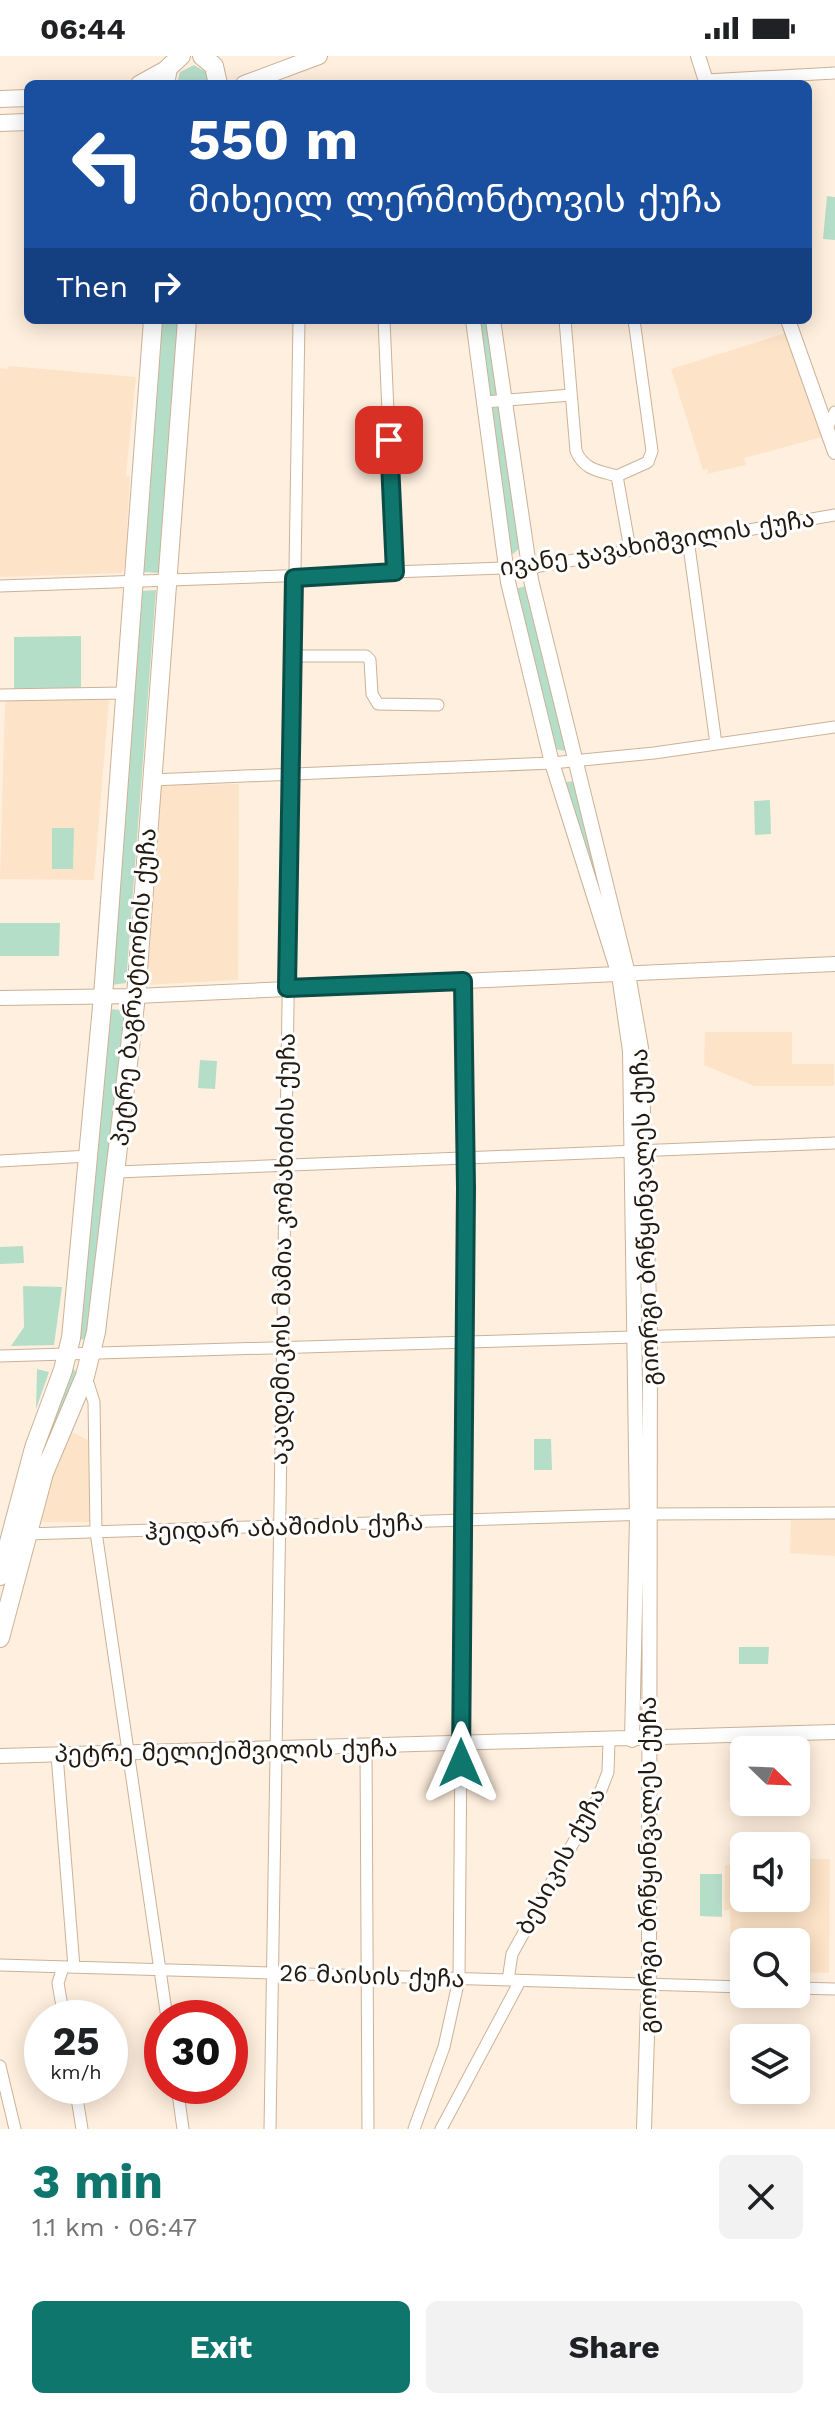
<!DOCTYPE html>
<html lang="en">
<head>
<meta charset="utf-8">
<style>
	body { margin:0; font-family:"Work Sans","Noto Sans Georgian",sans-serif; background:#f2f2f2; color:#202124; height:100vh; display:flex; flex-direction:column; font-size:30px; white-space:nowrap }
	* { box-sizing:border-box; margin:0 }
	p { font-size:26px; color:#757577 }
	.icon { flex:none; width:44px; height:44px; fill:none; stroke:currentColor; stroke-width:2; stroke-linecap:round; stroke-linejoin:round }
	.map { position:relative; height:2073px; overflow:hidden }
	.panel { display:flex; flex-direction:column; background:#fff; flex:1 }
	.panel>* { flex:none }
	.banner { position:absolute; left:24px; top:24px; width:788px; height:244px; border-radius:12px; box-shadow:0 4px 20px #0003; background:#1a4fa0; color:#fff; overflow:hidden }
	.needle { width:52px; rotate:113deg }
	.buttons { position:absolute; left:730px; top:1680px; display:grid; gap:16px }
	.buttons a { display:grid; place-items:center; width:80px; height:80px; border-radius:12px; background:#fff; box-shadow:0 4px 20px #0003; font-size:40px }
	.speed { position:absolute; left:24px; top:1944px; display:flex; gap:16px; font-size:40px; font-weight:700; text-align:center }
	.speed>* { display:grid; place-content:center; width:104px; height:104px; border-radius:50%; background:#fff; box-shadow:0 4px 20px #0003; line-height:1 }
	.speed small { font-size:20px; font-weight:400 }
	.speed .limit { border:12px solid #d22; background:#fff; color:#111 }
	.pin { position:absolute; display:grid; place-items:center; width:68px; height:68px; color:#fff; margin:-34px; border-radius:16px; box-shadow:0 4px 12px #0006 }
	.me { position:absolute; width:88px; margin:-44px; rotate:0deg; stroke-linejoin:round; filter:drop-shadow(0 0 6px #0008) }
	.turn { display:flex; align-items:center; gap:28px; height:168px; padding:0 32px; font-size:36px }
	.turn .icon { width:104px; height:104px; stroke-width:2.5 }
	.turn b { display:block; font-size:56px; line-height:68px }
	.then { display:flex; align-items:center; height:76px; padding:0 32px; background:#0003; gap:16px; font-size:30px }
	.round { display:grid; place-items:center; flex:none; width:84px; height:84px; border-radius:12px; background:#f2f2f2 }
	.head { display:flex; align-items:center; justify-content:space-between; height:136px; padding:0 32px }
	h1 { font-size:48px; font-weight:700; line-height:60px; color:#0f766e }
	.cta { display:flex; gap:16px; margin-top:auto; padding:16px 32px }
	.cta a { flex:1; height:92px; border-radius:12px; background:#0f766e; color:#fff; font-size:32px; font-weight:700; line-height:92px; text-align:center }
	.cta a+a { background:#f2f2f2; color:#202124 }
	.status { display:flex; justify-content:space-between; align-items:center; height:56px; padding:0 40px; background:#fff; direction:ltr }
	.status svg { height:22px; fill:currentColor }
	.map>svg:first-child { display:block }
	.built { fill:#fde4c8 }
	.green { fill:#b5dec9 }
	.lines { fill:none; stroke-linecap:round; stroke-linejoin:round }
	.minor-casing { stroke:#ccb297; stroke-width:13 }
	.tertiary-casing { stroke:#ccb297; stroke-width:16 }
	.secondary-casing { stroke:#ccb297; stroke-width:18 }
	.primary-casing { stroke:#ccb297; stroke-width:20 }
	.minor { stroke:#fff; stroke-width:11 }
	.tertiary { stroke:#fff; stroke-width:14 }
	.secondary { stroke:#fff; stroke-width:16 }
	.primary { stroke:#fff; stroke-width:18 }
	.route-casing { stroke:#0a4d48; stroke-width:20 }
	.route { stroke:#0f766e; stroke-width:14 }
	.labels { text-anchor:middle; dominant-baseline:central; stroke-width:6; stroke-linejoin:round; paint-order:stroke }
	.street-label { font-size:24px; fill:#231a10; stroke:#fff }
</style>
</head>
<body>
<div class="status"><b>06:44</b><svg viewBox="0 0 49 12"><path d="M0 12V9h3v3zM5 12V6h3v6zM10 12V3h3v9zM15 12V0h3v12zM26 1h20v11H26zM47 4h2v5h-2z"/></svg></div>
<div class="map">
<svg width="835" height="2073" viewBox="0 0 835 2073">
	<rect width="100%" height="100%" fill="#ffefde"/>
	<path class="built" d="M 786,277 L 822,381 L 744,402 L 746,409 L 707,418 L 708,413 L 703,414 L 671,313 Z
		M 9,310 L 136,321 L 126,419 L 130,420 L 125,511 L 121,517 L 0,521 L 0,312 L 7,313 Z
		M 5,644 L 109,644 L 94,824 L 0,823 Z
		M 239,728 L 238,924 L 144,929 L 158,729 Z
		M 705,976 L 792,976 L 792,1008 L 834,1008 L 834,1030 L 754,1030 L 704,1009 Z
		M 68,1374 L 90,1385 L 90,1466 L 36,1466 Z
		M 835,1463 L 835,1500 L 790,1497 L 791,1464 Z
		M 796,1803 L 830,1803 L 829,1917 L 796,1916 L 796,1886 L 744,1886 L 744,1914 L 731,1914 L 730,1854 L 724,1854 L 725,1809 L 744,1808 L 744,1842 L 796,1842 Z"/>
	<path class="green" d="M 194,9 L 207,17 L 209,28 L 177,28 L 180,16 Z
		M 827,140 L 835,141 L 835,184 L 823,183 Z
		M 160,264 L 181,264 L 159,517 L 143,516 Z
		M 481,266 L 490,270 L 497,338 L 490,340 L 477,269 Z
		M 499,351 L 520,492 L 513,498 L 507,496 L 489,358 L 492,352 Z
		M 526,530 L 567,690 L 564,695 L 556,693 L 515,533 Z
		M 156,534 L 126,927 L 112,929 L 139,540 L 143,535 Z
		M 81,580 L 81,638 L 14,638 L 14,581 Z
		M 574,725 L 617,899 L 566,726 Z
		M 770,744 L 771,778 L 755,779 L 754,745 Z
		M 52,772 L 74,772 L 73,813 L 52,813 Z
		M 0,867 L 60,867 L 59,900 L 0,900 Z
		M 105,953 L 126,954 L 89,1277 L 85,1283 L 77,1284 Z
		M 200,1004 L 217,1005 L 215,1033 L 198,1032 Z
		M 23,1190 L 24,1207 L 0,1208 L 0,1191 Z
		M 23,1230 L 62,1231 L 54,1289 L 11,1290 L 24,1271 Z
		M 37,1313 L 49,1316 L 36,1353 Z
		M 73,1313 L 78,1317 L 35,1410 L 70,1314 Z
		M 534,1383 L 551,1383 L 552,1414 L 534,1414 Z
		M 739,1591 L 769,1591 L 768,1608 L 739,1608 Z
		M 700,1818 L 722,1818 L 722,1861 L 700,1860 Z"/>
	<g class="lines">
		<g class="minor-casing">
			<path id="minor" d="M 706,24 L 835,17
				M 384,264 L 395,516
				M 565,264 L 576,395 C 584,414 599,415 617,420 L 648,406 L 652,395 L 634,264
				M 484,346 L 571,339
				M 827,372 L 835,356
				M 617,420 L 630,493
				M 688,483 L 716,688
				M 0,530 L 534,511 L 835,459
				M 293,600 L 366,600 L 370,604 L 372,638 L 378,648 L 438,649
				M 0,639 L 124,637
				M 152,724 L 552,707 L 654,697 L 835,671
				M 0,1105 L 89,1100
				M 117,1116 L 835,1087
				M 0,1300 L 835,1275
				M 86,1321 L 94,1346 L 96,1476 L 167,1962
				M 27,1478 L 650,1458 L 835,1457
				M 366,1691 L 368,2073
				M 57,1699 L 74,1911
				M 0,1909 L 744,1931
				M 63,1911 L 58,1927 L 64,1962
				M 508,1924 L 512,1898 L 598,1742 L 608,1716 L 609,1685
				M 796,1932 L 835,1933
				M 0,2010 L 15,2073
				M 75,2030 L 82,2073
				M 177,2030 L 183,2073
				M 270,2073 L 299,264
				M 414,2073 L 444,1991 L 459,1923 L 466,1102 L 463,925
				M 441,2073 L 520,1925"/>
		</g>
		<g class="tertiary-casing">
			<path id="tertiary" d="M 698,0 L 707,28
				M 473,264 L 508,526 L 552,707 L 619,919 L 630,995 L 637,1461 L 632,1684
				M 493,264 L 531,524 L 628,918 L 641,992 L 650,1279 L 649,1916 L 644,2073
				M 788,264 L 835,396
				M 0,942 L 136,940 L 835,908
				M 0,1700 L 835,1676"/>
		</g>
		<g class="secondary-casing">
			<path id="secondary" d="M 139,28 L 168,12
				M 244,28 L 319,0
				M 0,43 L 28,42
				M 0,67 L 28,66"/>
		</g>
		<g class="primary-casing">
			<path id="primary" d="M 202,0 L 214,10 L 218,28
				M 165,28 L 168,12 L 181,0
				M 0,1520 L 34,1392 L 63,1314 L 71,1282 L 103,940 L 153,264
				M 0,1582 L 44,1417 L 85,1320 L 96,1276 L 136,940 L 187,264"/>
		</g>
		<use href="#minor" class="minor"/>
		<use href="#tertiary" class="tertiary"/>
		<use href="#secondary" class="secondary"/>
		<use href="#primary" class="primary"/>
	</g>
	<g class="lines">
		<g class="route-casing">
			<path id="route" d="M 389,384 L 395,516 L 294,522 L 287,932 L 463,925 L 466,1132 L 461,1707"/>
		</g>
		<use href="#route" class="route"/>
	</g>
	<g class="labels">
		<g class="street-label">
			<text transform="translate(657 487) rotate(-9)">ივანე ჯავახიშვილის ქუჩა</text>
			<text transform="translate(134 931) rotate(-85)">პეტრე ბაგრატიონის ქუჩა</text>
			<text transform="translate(645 1161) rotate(-92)">გიორგი ბრწყინვალეს ქუჩა</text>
			<text transform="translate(283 1193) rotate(-89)">აკადემიკოს მამია კომახიძის ქუჩა</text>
			<text transform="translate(284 1471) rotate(-2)">ჰეიდარ აბაშიძის ქუჩა</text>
			<text transform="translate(226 1695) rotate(-1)">პეტრე მელიქიშვილის ქუჩა</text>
			<text transform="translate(561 1805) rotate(-62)">ბესიკის ქუჩა</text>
			<text transform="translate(648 1809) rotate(-90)">გიორგი ბრწყინვალეს ქუჩა</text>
			<text transform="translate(372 1920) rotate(2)">26 მაისის ქუჩა</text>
		</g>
	</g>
</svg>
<div class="buttons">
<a><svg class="needle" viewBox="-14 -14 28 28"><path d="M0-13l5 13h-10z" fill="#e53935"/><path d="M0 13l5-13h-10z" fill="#757577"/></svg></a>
<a><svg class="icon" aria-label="sound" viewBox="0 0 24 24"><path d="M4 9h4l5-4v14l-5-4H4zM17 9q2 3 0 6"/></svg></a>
<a><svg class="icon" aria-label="search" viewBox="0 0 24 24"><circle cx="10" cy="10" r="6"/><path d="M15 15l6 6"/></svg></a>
<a><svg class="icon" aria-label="layers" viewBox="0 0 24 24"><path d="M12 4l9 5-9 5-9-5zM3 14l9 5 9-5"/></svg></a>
</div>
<div class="speed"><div>25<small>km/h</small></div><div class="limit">30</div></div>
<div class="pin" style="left:389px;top:384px;background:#d93025"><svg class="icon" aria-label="arrive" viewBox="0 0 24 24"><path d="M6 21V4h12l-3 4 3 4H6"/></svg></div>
<svg class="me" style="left:461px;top:1707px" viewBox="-20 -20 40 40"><path d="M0-17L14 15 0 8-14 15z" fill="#0f766e" stroke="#fff" stroke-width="4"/></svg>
<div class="banner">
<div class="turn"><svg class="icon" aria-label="left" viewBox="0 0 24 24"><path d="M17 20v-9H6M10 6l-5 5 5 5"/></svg><div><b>550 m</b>მიხეილ ლერმონტოვის ქუჩა</div></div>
<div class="then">Then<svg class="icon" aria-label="right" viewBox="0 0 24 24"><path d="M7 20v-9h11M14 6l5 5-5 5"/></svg></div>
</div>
</div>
<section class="panel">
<div class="head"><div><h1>3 min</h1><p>1.1 km · 06:47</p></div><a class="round"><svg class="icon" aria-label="close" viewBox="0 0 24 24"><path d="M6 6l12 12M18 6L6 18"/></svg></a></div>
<div class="cta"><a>Exit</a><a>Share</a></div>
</section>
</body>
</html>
